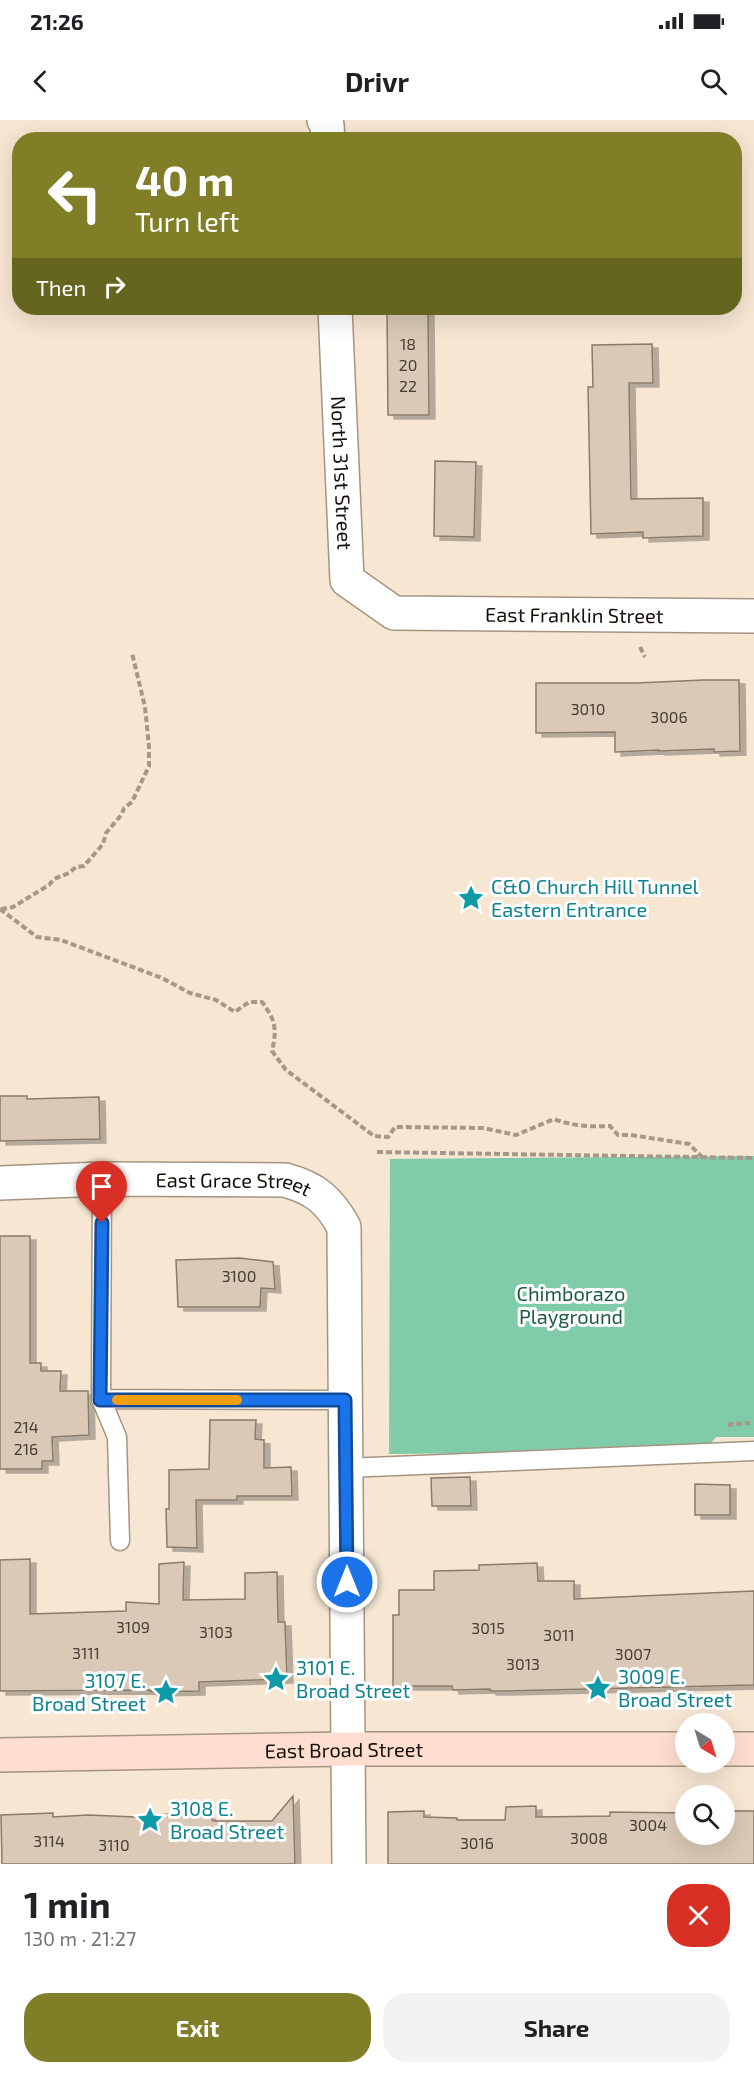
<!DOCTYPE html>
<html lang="en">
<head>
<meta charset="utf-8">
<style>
	body { margin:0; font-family:"Exo 2",sans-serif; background:#f2f2f2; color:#202124; height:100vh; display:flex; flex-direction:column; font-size:22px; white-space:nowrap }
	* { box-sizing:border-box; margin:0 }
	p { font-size:20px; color:#757577 }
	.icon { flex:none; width:33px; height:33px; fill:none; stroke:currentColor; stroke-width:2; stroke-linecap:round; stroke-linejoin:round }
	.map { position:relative; height:1744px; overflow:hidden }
	.panel { display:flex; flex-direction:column; background:#fff; flex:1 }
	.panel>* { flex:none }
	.hud { position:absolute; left:12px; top:12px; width:730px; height:183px; border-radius:24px; box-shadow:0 6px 24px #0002; background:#807f27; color:#fff; overflow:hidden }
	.needle { width:39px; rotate:142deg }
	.tools { position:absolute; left:675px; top:1593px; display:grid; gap:12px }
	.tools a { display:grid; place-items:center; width:60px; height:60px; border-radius:50%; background:#fff; box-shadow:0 6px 24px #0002; font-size:30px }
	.pin { position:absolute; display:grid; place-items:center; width:51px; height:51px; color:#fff; margin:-62px -26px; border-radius:50% 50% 50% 0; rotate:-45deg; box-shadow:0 0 6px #0007 }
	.pin .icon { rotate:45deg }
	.me { position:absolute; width:66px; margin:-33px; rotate:0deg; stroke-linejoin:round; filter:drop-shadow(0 0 4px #0008) }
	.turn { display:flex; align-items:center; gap:21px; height:126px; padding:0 24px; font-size:27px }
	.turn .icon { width:78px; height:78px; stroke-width:2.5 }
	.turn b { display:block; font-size:42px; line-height:51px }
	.then { display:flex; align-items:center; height:57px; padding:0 24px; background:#0003; gap:12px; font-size:22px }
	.round { display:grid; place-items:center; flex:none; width:63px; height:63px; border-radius:24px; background:#f2f2f2 }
	.head { display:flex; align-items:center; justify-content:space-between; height:102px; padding:0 24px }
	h1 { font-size:36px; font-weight:700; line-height:45px }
	.primary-button { display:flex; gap:12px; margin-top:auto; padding:12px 24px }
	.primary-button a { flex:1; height:69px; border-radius:24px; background:#807f27; color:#fff; font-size:24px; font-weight:700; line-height:69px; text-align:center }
	.primary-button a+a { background:#f2f2f2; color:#202124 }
	.status { display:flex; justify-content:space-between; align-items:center; height:42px; padding:0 30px; background:#fff; direction:ltr }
	.status svg { height:16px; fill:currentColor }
	header { display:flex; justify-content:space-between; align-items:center; height:78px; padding:0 24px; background:#fff; font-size:27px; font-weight:700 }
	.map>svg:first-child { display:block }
	.green { fill:#81cca8 }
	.building { fill:#d9c9b6; stroke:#8b7c6b; stroke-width:1.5; filter:url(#shadow) }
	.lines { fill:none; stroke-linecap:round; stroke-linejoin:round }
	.service-casing { stroke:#a49583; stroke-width:21 }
	.minor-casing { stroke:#a49583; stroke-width:36 }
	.tertiary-casing { stroke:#a49583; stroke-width:36 }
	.secondary-casing { stroke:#a49583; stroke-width:36 }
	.path { stroke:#a59889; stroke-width:4; stroke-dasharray:6 3; stroke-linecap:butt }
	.service { stroke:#fff; stroke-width:18 }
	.minor { stroke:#fff; stroke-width:33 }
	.tertiary { stroke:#fff; stroke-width:33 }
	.secondary { stroke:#feded0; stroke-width:33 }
	.route-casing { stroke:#114b97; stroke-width:15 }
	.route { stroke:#1a73e8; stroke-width:10 }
	.slow { stroke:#f59e0b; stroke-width:10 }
	.labels { text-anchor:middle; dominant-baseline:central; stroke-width:6; stroke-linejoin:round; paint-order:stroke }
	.number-label { font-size:16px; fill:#463e34 }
	.street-label { font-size:20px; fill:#150f09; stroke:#fff }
	.culture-label { font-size:20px; fill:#0d838f; stroke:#fff; text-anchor:start }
	.park-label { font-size:20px; fill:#1e5a41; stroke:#fff }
</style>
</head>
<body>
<div class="status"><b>21:26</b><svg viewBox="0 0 49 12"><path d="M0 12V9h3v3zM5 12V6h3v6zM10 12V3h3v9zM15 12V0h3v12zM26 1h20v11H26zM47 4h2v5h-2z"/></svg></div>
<header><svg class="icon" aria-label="back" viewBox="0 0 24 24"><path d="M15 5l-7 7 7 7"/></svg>Drivr<svg class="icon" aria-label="search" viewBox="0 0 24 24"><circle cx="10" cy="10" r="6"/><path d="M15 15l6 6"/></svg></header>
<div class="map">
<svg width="754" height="1744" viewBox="0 0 754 1744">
	<defs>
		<filter id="shadow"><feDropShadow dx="6" dy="4" stdDeviation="0" flood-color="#0004"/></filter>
	</defs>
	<rect width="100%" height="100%" fill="#f6e6d2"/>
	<path class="green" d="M 754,1036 L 754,1317 L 716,1317 L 705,1331 L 389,1334 L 390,1039 Z"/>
	<path class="building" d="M 387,191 L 428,191 L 429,295 L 388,295 Z
		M 652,224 L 653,263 L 629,263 L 631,379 L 703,378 L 703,416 L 643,418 L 643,412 L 591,414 L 588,267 L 593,267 L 592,225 Z
		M 435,341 L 476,342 L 474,417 L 434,416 Z
		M 703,560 L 739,560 L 740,631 L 714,632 L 714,629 L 659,631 L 659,630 L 615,632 L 615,612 L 536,613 L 536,563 L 637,563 Z
		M 0,976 L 27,976 L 27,979 L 99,977 L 100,1019 L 0,1021 Z
		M 0,1116 L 30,1116 L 30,1243 L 41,1243 L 41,1251 L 61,1251 L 60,1271 L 88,1271 L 89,1315 L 52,1317 L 53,1341 L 42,1341 L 42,1349 L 0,1349 Z
		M 240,1138 L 273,1142 L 275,1169 L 261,1168 L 260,1187 L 178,1187 L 176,1140 Z
		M 210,1300 L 256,1300 L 255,1319 L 264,1320 L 264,1348 L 291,1347 L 292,1376 L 237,1376 L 237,1380 L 196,1380 L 197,1428 L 167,1427 L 166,1389 L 169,1389 L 169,1350 L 209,1349 Z
		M 470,1357 L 471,1386 L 432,1386 L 431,1358 Z
		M 695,1364 L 730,1365 L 730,1395 L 695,1395 Z
		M 30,1439 L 30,1494 L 126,1491 L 126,1482 L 159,1484 L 159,1444 L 184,1442 L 183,1480 L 245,1479 L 245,1453 L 277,1452 L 278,1502 L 285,1502 L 287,1559 L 199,1562 L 199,1571 L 151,1572 L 151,1570 L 0,1571 L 0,1440 Z
		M 537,1443 L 538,1461 L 574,1461 L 574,1479 L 754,1471 L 754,1565 L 505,1571 L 490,1571 L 490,1569 L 453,1570 L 452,1566 L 393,1566 L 393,1495 L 399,1495 L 399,1470 L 434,1470 L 434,1451 L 479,1450 L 479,1445 Z
		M 293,1676 L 295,1744 L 2,1744 L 1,1695 L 53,1693 L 53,1697 L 88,1695 L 136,1697 L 181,1693 L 182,1697 L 209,1695 L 213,1701 L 272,1701 Z
		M 536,1686 L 536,1697 L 610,1696 L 610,1692 L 686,1693 L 686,1714 L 724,1714 L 724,1691 L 754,1691 L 754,1744 L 388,1744 L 388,1692 L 424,1691 L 424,1697 L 457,1698 L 457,1700 L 505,1700 L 506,1687 Z"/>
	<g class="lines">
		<g class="service-casing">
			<path id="service" d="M 102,1059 L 101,1279 L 117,1317 L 120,1421
				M 101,1279 L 345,1280
				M 346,1348 L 754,1331"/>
		</g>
		<g class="minor-casing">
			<g id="minor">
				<path d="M 324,0 L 327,5 L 328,20"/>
				<path id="s1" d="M 335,188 L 347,460 L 394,493 L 754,496"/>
				<path id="s2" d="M 0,1063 L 102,1059 L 285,1060 C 315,1068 329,1080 344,1107 L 348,1629"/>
			</g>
		</g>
		<g class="tertiary-casing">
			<path id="tertiary" d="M 348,1629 L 349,1744"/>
		</g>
		<g class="secondary-casing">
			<g id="secondary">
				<path d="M 724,1629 L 754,1629"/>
				<path id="s3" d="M 0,1635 L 348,1629 L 686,1629"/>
			</g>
		</g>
		<path class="path" d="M 640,527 L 645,537
			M 0,789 L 37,817 L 61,820 L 162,858 L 190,873 L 216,880 L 235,892 L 249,882 L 262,882 C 276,901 277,909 272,931 L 286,950 L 374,1016 L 388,1017 L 395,1007 L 483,1008 L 516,1015 L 554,999 C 573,1006 590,1007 610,1006 L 618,1015 L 631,1015 L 689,1024 L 702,1037
			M 1,789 L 13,787 L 49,765 L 54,759 L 69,753 L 76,747 L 84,746 L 103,724 L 106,713 L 122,694 L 124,688 L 132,682 L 149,646 L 149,627 L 145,587 L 132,533
			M 377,1032 L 754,1038
			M 730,1307 L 730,1304 L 750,1303"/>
		<use href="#service" class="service"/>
		<use href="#minor" class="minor"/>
		<use href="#tertiary" class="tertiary"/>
		<use href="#secondary" class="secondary"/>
	</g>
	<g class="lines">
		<g class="route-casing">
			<path id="route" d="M 102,1103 L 100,1280 L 345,1280 L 347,1462"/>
		</g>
		<use href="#route" class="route"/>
		<path class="slow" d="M 117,1280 L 237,1280"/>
	</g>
	<defs>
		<g id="sight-bare" transform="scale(2.07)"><path d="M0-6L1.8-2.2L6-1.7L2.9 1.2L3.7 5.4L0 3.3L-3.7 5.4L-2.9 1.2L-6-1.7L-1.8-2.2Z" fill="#0f9aa8" stroke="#fff" stroke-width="2.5" paint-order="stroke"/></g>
	</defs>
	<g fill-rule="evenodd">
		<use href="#sight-bare" x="471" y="778"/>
		<use href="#sight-bare" x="276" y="1559"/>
		<use href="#sight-bare" x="598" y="1568"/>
		<use href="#sight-bare" x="166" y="1572"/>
		<use href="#sight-bare" x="150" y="1700"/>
	</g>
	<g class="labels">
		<g class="number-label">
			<text x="408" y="223">18</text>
			<text x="408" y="244">20</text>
			<text x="408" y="265">22</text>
			<text x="588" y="588">3010</text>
			<text x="669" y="596">3006</text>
			<text x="239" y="1155">3100</text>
			<text x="26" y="1306">214</text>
			<text x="26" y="1328">216</text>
			<text x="133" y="1506">3109</text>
			<text x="488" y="1507">3015</text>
			<text x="216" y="1511">3103</text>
			<text x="559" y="1514">3011</text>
			<text x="86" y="1532">3111</text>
			<text x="633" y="1533">3007</text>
			<text x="523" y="1543">3013</text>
			<text x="648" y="1704">3004</text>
			<text x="589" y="1717">3008</text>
			<text x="49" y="1720">3114</text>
			<text x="477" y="1722">3016</text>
			<text x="114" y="1724">3110</text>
		</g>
		<g class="street-label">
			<text stroke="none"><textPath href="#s1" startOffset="165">North 31st Street</textPath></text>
			<text stroke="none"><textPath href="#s1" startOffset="510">East Franklin Street</textPath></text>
			<text stroke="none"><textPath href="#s2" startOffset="234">East Grace Street</textPath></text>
			<text stroke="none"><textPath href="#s3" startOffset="344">East Broad Street</textPath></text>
		</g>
		<g class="culture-label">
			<text x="491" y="766">C&amp;O Church Hill Tunnel<tspan x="491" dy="23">Eastern Entrance</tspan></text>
			<text x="296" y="1547">3101 E.<tspan x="296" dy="23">Broad Street</tspan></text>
			<text x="618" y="1556">3009 E.<tspan x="618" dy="23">Broad Street</tspan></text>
			<text x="146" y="1560" text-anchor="end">3107 E.<tspan x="146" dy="23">Broad Street</tspan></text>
			<text x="170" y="1688">3108 E.<tspan x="170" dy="23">Broad Street</tspan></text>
		</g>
		<g class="park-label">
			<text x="571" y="1173">Chimborazo<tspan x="571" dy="23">Playground</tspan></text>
		</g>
	</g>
</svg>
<div class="tools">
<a><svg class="needle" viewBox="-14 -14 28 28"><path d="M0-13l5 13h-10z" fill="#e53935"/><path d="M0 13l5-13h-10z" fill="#757577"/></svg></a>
<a><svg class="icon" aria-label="search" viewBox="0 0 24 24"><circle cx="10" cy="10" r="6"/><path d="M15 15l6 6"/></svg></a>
</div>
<div class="pin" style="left:102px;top:1103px;background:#d93025"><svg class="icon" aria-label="arrive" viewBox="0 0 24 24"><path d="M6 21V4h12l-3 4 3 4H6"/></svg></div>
<svg class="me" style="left:347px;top:1462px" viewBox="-20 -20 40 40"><circle r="17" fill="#1a73e8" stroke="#fff" stroke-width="3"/><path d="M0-11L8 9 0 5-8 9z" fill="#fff"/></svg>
<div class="hud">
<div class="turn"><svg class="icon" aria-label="left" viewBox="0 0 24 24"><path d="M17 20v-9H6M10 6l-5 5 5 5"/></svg><div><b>40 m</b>Turn left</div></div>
<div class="then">Then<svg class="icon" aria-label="right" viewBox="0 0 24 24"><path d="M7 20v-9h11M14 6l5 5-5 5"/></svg></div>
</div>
</div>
<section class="panel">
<div class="head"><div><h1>1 min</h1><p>130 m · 21:27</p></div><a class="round" style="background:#d93025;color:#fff"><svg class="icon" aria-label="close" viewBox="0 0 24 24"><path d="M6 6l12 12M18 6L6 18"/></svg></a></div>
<div class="primary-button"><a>Exit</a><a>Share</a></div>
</section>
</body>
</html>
